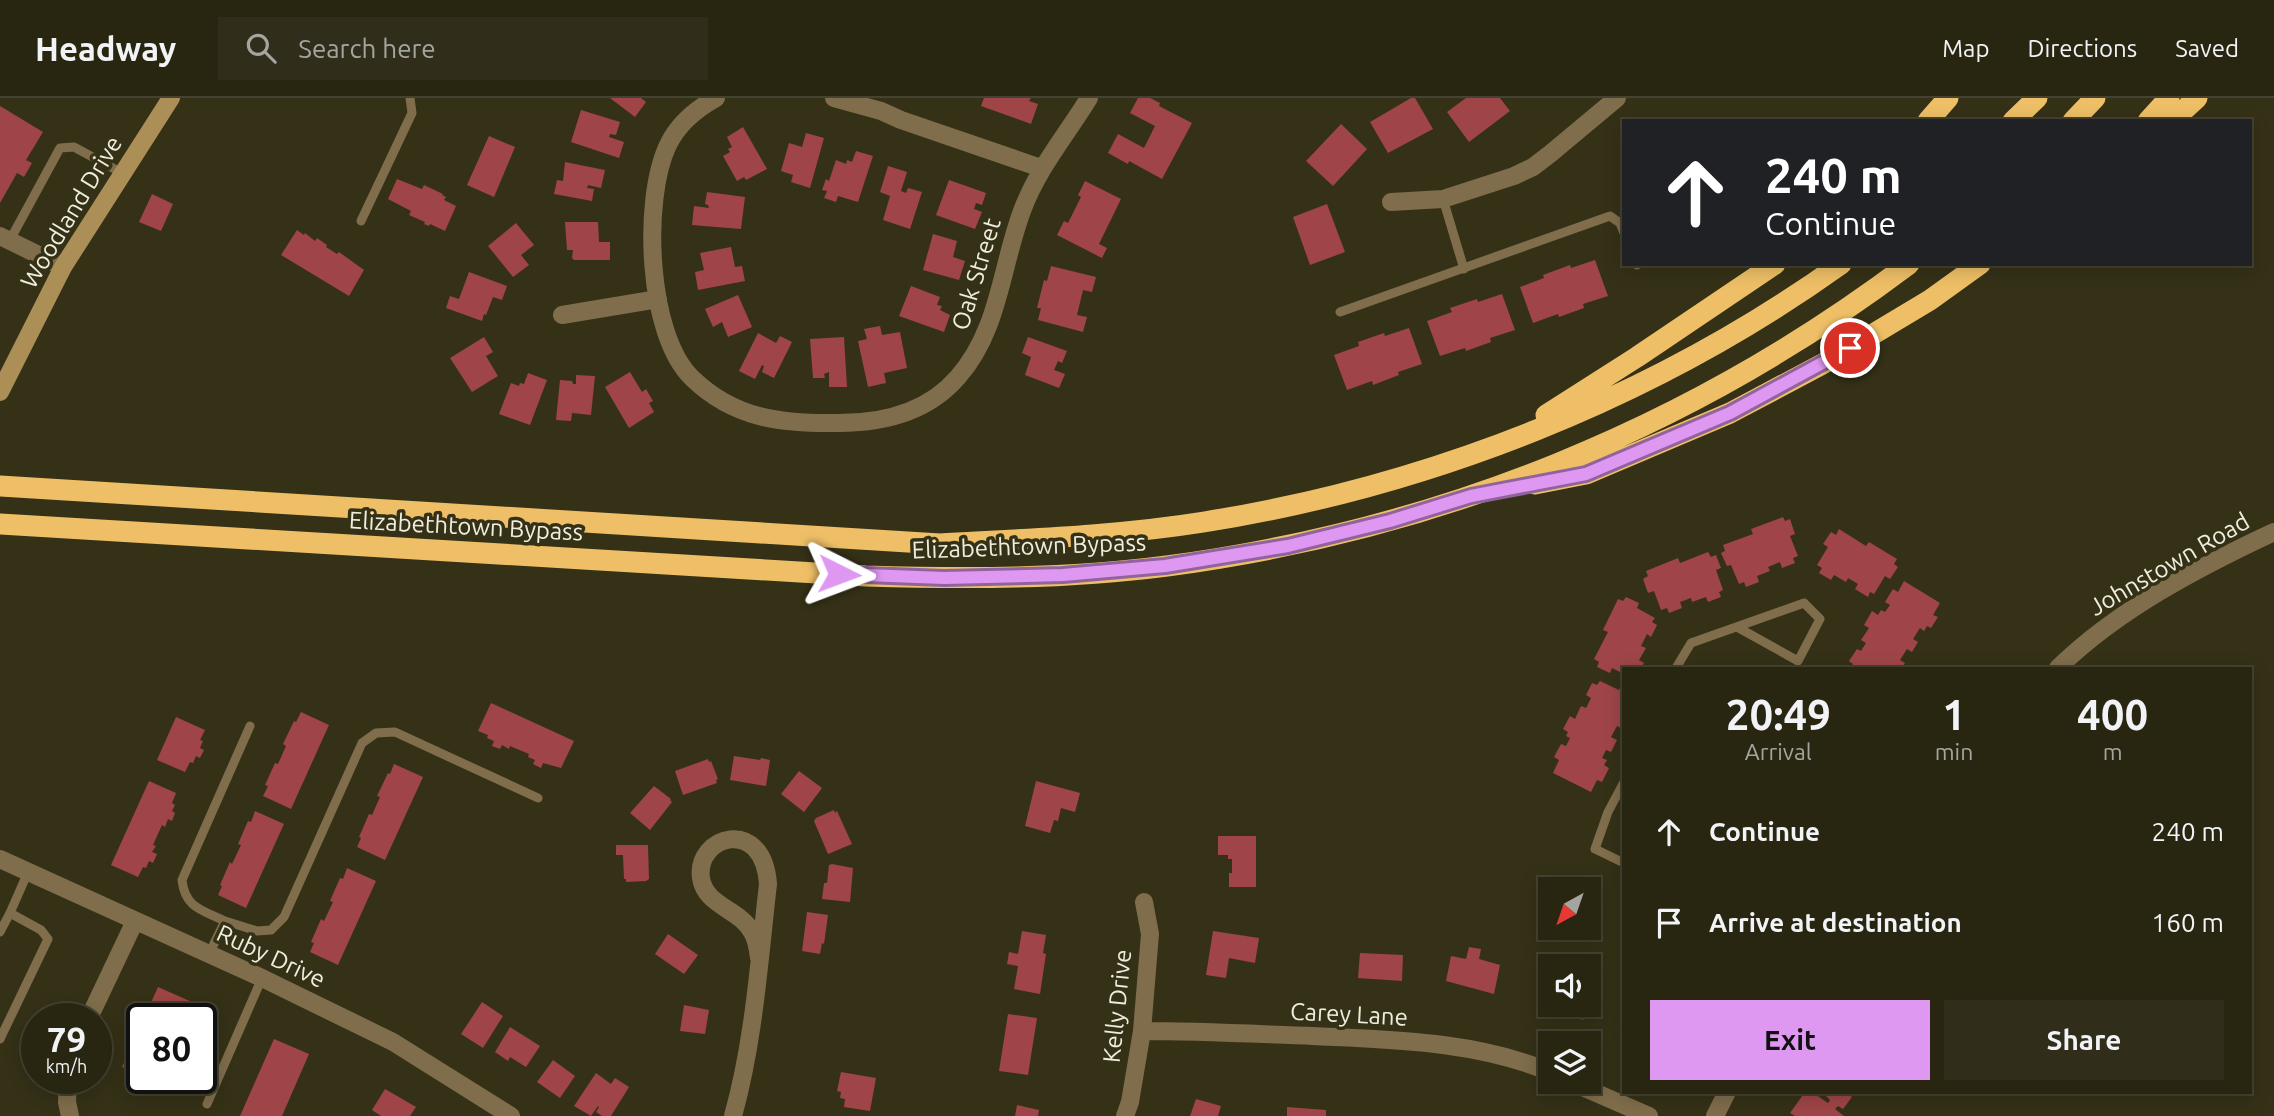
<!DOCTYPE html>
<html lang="en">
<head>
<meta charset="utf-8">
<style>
	body { margin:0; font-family:Ubuntu,sans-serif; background:#302d1a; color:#f1f3f6; height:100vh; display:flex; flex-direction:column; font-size:26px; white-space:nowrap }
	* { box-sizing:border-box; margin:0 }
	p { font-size:23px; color:#a5a59f }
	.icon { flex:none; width:38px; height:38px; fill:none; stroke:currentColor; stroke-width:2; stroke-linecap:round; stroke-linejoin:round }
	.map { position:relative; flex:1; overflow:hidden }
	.side { position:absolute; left:1622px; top:569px; width:630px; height:427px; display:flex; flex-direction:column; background:#282511; border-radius:0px; box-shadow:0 4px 18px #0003,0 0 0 2px #444231 }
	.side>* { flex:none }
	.top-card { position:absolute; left:1622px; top:21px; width:630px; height:147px; border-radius:0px; box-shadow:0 4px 18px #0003,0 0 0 2px #444231; background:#202124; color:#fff; overflow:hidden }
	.needle { width:46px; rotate:220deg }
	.tools { position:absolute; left:1538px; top:779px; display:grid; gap:14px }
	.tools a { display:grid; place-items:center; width:63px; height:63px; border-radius:0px; background:#282511; box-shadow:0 4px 18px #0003,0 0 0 2px #444231; font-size:35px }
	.speed { position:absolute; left:21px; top:905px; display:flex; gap:14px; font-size:35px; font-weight:700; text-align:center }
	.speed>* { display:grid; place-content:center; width:91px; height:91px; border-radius:50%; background:#282511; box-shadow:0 4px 18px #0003,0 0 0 2px #444231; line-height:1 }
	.speed small { font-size:18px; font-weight:400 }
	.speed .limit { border:4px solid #111; border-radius:10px; background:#fff; color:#111 }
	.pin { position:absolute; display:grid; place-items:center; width:60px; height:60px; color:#fff; margin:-30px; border:4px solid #fff; border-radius:50%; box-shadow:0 2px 7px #0007 }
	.me { position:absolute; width:77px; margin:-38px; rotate:93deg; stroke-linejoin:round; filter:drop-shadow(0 0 5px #0008) }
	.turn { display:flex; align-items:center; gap:24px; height:147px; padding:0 28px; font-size:32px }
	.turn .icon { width:91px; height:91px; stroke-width:2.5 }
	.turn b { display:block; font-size:49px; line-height:60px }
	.eta { display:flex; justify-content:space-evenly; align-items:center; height:119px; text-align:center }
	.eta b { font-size:42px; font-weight:700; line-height:49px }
	.cta { display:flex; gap:14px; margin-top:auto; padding:14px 28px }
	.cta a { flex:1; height:80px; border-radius:0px; background:#df98f2; color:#111; font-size:28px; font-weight:700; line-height:80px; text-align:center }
	.cta a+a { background:#302d1a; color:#f1f3f6 }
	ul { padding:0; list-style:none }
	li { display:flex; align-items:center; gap:21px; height:91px; padding:0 28px }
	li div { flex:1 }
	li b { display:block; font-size:26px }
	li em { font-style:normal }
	header { display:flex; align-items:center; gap:42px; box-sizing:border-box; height:98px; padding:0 35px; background:#282511; border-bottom:2px solid #444231 }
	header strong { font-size:33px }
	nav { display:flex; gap:38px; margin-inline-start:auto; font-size:24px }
	.search { width:490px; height:63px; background:#302d1a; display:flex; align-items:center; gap:18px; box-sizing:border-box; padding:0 24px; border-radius:0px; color:#a5a59f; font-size:26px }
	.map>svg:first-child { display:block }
	.building { fill:#9f4547 }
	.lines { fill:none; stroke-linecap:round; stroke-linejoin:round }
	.lane { stroke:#7f6d4b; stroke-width:9 }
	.street { stroke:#7f6d4b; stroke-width:18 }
	.secondary { stroke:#ac8e57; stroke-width:18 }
	.highway { stroke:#eebf66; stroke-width:21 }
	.route-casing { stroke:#91639d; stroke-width:18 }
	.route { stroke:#df98f2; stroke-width:12 }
	.labels { text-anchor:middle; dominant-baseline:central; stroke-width:7; stroke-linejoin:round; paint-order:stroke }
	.street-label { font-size:24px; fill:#efeddd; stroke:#353117 }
</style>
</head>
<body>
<header>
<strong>Headway</strong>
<div class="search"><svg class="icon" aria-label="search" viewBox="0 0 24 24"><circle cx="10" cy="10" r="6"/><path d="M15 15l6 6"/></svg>Search here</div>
<nav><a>Map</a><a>Directions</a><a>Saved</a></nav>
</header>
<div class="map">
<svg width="2274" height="1018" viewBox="0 0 2274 1018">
	<rect width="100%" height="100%" fill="#353117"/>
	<path class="building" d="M 610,0 L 641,0 L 646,4 L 635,19 Z
		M 984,0 L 1031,0 L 1029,3 L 1038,6 L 1031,26 L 981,8 Z
		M 1138,0 L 1150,0 L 1160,5 L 1159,8 L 1192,25 L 1162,81 L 1129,63 L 1128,66 L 1108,55 L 1118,36 L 1144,50 L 1155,28 L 1130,15 Z
		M 1411,0 L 1415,0 L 1433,31 L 1388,55 L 1370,24 Z
		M 1466,0 L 1500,0 L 1510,13 L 1469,44 L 1447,14 Z
		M 0,8 L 43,34 L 26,62 L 32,65 L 24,79 L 17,75 L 0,105 Z
		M 581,12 L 620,24 L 616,37 L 610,36 L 609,39 L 624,44 L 619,60 L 571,44 Z
		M 1341,26 L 1367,51 L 1333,88 L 1306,63 Z
		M 743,29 L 767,71 L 746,82 L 744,79 L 737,83 L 723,58 L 730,54 L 728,51 L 732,49 L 727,39 Z
		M 806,35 L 824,40 L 810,90 L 791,84 L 793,77 L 781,73 L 789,45 L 802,49 Z
		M 489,38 L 515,49 L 494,99 L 467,87 Z
		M 856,53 L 873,58 L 858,104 L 838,98 L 836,104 L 824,100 L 827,93 L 822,92 L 826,81 L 829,83 L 836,62 L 846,66 L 847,62 L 852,64 Z
		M 565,64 L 605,72 L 601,90 L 588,87 L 587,90 L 594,91 L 592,103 L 554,96 L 557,82 L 563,83 Z
		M 888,68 L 907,74 L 901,93 L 906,95 L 908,90 L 922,94 L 910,131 L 883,122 L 890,98 L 880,94 Z
		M 397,81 L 422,91 L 424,87 L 443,96 L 442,97 L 446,99 L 444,102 L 456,108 L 445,133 L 430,126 L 429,128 L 424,126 L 425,124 L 409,117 L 411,113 L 388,101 Z
		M 949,82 L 986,95 L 982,107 L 976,105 L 974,111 L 982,114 L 975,131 L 936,117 Z
		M 1085,83 L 1121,101 L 1099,146 L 1107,150 L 1102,160 L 1057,137 L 1064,123 L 1068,125 L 1081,99 L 1078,97 Z
		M 707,94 L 745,99 L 741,131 L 692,127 L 694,108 L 709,110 L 708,107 L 705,106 Z
		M 152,96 L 173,106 L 161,133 L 139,124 Z
		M 1327,106 L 1345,154 L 1310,167 L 1293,119 Z
		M 565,124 L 598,124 L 599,144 L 610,144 L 610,162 L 574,162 L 572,160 L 573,152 L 567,152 Z
		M 516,125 L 534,147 L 521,157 L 529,167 L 513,179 L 488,148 Z
		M 297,132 L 304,137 L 305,135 L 315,143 L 317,140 L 327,147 L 326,149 L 337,156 L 339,154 L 364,172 L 349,198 L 281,157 Z
		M 933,136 L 957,143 L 953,159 L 965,163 L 959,182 L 923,172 Z
		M 731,149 L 735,169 L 742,168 L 745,183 L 698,192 L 695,174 L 704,172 L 700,155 Z
		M 1595,162 L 1608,198 L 1583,206 L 1584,210 L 1559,219 L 1558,216 L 1533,225 L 1520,189 L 1544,180 L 1543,177 L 1570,167 L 1571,170 Z
		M 1051,168 L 1096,179 L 1092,194 L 1083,192 L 1077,217 L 1087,219 L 1083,234 L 1038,222 L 1041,210 L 1037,210 L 1044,182 L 1047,183 Z
		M 469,174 L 507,188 L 502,202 L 493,199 L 486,217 L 484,216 L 482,223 L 446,210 L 450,198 L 459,201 Z
		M 911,188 L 940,199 L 937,207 L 942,208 L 940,212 L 950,217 L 944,234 L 899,218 Z
		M 1502,196 L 1515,232 L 1490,240 L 1491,244 L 1466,253 L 1465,250 L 1440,258 L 1427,223 L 1452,214 L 1450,210 L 1477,201 L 1478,204 Z
		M 738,197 L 752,229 L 728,239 L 722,224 L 713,229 L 705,211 Z
		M 880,228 L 882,237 L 900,234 L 907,270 L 884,275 L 886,285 L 868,289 L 858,243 L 867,241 L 864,231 Z
		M 1409,230 L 1422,266 L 1398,274 L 1399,277 L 1373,287 L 1372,283 L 1347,292 L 1334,257 L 1359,248 L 1358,244 L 1384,235 L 1385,238 Z
		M 758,235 L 776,245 L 780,238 L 792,244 L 774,280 L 762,274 L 764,268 L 762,267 L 755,281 L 739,273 Z
		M 484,239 L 493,254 L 486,258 L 498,278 L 472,294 L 450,260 Z
		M 844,239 L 847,289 L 829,289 L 829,274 L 824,276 L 825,280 L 813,280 L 810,241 Z
		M 1028,239 L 1067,253 L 1062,265 L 1058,263 L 1054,272 L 1065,276 L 1059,290 L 1025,277 L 1031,259 L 1022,255 Z
		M 630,274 L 642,294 L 646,291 L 653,303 L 649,305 L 654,314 L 629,330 L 605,289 Z
		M 528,275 L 547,282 L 530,327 L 499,316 L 511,285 L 519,288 L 520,285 L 524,286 Z
		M 576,277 L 595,278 L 591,317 L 572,315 L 571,323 L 556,322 L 560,282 L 572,283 L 573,286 L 576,286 Z
		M 1783,419 L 1785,423 L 1790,421 L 1795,436 L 1790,438 L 1798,458 L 1793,460 L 1795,465 L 1782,470 L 1780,464 L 1768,469 L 1770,473 L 1757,478 L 1759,484 L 1746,489 L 1744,484 L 1739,486 L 1731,467 L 1727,468 L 1721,455 L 1725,453 L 1723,447 L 1753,436 L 1751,431 Z
		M 1839,431 L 1866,448 L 1869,444 L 1897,461 L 1894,466 L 1898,469 L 1890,481 L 1885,478 L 1874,496 L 1870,494 L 1868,499 L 1855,491 L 1858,486 L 1848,480 L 1846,484 L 1834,477 L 1831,482 L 1819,475 L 1822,470 L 1817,467 L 1828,449 L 1823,446 L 1831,434 L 1836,437 Z
		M 1708,454 L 1711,459 L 1716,457 L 1721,470 L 1716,472 L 1723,492 L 1719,494 L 1721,499 L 1708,504 L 1706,499 L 1692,504 L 1691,500 L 1680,504 L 1682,510 L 1669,515 L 1667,510 L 1661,512 L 1654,493 L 1648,495 L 1643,481 L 1648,478 L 1646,473 L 1678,460 L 1680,465 Z
		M 1904,483 L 1940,505 L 1933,517 L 1938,519 L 1931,530 L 1927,528 L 1924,533 L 1920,530 L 1913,541 L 1918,544 L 1912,554 L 1907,551 L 1900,562 L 1905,565 L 1901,570 L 1851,570 L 1853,566 L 1849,563 L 1857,551 L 1861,553 L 1866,545 L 1861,542 L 1869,530 L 1864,527 L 1872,513 L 1878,517 L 1881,512 L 1885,514 L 1890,507 L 1885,504 L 1893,491 L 1898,494 Z
		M 1626,499 L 1639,505 L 1637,510 L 1655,520 L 1652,524 L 1657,527 L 1651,539 L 1647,536 L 1641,548 L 1646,550 L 1639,562 L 1644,565 L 1641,570 L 1624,570 L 1624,576 L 1612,570 L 1610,575 L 1597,569 L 1599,564 L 1594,561 L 1608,534 L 1603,532 L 1618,501 L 1623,503 Z
		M 1600,583 L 1619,592 L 1621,588 L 1624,589 L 1624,625 L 1621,630 L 1617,628 L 1611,639 L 1617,642 L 1611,654 L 1606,652 L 1602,660 L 1607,662 L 1604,667 L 1609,670 L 1602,684 L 1597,682 L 1591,694 L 1553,675 L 1559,662 L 1554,659 L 1561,646 L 1566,648 L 1570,640 L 1566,638 L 1568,634 L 1563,631 L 1570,618 L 1575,621 L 1581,608 L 1586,610 L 1591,600 L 1586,597 L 1592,585 L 1597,587 Z
		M 491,605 L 574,643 L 561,670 L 543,665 L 541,670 L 533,666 L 535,662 L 528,659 L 529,656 L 510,648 L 509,651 L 502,647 L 500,651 L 492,648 L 494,643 L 487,640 L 488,637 L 478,633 Z
		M 301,614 L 329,627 L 291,711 L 263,698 L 268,688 L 265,687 L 275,665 L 278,666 L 286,648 L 283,646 L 294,623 L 296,624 Z
		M 176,619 L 205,632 L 200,642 L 203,643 L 200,650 L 204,652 L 200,660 L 196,658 L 193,665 L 190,664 L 185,674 L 157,662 Z
		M 734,658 L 760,662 L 761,660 L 770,662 L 766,688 L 730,682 Z
		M 708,661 L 709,664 L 711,663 L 718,681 L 716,682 L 717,685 L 683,697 L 675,673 Z
		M 394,666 L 423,679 L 385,762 L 357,749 L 361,740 L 359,739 L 369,716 L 372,717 L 380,699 L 377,698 L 388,675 L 390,676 Z
		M 799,673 L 822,690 L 804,714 L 781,696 Z
		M 149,683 L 176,695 L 172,705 L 175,707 L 172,713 L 175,715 L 172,723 L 168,721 L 165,729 L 162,727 L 153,747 L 156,748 L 152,754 L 157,756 L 153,765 L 149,763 L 146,770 L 143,769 L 138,779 L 111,767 Z
		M 1036,683 L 1080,695 L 1075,714 L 1061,710 L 1058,723 L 1054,722 L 1050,735 L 1025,728 Z
		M 654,688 L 671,701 L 670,702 L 672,704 L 650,732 L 630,715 Z
		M 834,712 L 835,715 L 837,713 L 852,746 L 828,756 L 814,723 L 816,720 Z
		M 255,713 L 284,726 L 246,810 L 218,797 L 222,788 L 220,787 L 230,764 L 232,766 L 241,747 L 238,746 L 248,723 L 251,724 Z
		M 1218,738 L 1256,738 L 1256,789 L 1229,789 L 1229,775 L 1232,775 L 1232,761 L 1228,761 L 1228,757 L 1218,757 Z
		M 616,747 L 648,747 L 649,781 L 646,783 L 626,784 L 626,781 L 624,781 L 623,757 L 616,757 Z
		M 832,766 L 853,770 L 850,804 L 822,801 L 824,785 L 827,785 L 829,767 Z
		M 347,770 L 376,783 L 338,867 L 310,854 L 314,845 L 311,844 L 321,821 L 324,823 L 333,804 L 330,803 L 340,780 L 343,781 Z
		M 807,814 L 828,817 L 824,846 L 822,845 L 820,856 L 802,853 Z
		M 1022,833 L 1046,837 L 1043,855 L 1046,856 L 1040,896 L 1014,891 L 1018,868 L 1007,866 L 1009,854 L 1018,856 Z
		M 1213,833 L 1259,840 L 1255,865 L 1229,860 L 1226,880 L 1206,877 Z
		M 668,836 L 698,857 L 684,876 L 655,856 Z
		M 1469,849 L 1481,851 L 1479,861 L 1500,867 L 1494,896 L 1446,883 L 1451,858 L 1466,861 Z
		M 1360,855 L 1403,857 L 1402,883 L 1358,880 Z
		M 1545,880 L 1550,882 L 1550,906 L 1588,906 L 1583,922 L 1536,905 Z
		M 158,889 L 192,904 L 185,920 L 144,920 Z
		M 482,904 L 503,918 L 483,950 L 461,936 Z
		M 684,907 L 709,912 L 705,936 L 680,933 Z
		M 1008,916 L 1037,920 L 1028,977 L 999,973 Z
		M 142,925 L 142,978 L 122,969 Z
		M 510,929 L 540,948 L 526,969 L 510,959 L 508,963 L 495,954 Z
		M 274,941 L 309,956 L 282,1018 L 240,1018 Z
		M 553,962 L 575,978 L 560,1000 L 537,984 Z
		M 841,974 L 876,980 L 870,1013 L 844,1009 L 845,1001 L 840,1000 L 841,994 L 837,993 Z
		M 596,975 L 611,986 L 615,980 L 629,989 L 611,1018 L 602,1018 L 596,1014 L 599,1009 L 598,1008 L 591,1018 L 574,1008 Z
		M 385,991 L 416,1009 L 410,1018 L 381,1018 L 372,1012 Z
		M 1805,994 L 1812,994 L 1828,1005 L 1830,1002 L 1826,998 L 1829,994 L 1846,994 L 1852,999 L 1843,1011 L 1838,1008 L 1835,1011 L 1844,1018 L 1795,1018 L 1790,1015 Z
		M 1196,1001 L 1221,1008 L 1218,1018 L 1190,1018 Z
		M 1017,1007 L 1039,1012 L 1038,1018 L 1015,1018 Z
		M 1287,1009 L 1326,1012 L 1326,1018 L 1287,1018 Z"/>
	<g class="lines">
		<path class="lane" d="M 1443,101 L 1464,171
			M 361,123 L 412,15 L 410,0
			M 10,142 L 60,50 L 74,49 L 122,75
			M 1637,166 L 1637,167
			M 1340,214 L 1610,118 L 1620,125 L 1624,135
			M 1676,570 L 1691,545 L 1804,505 L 1820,521 L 1798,563 L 1737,529
			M 1624,684 L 1608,714 L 1595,751 L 1624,765
			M 225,823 L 257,833 L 271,832 L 284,819 L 362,645 L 376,635 L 395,634 L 538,700
			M 0,834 L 10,815
			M 209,856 L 225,823 C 202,812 185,810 182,782 L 250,628
			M 0,941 L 48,841 L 41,832 L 10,815 L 28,774
			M 207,1006 L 262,880"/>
		<path class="street" d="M 716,0 C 696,11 678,26 668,47 C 642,101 647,237 692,280 C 734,321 782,326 839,325 C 883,325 928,314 958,279 C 999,233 1001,169 1022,113 C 1038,70 1065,39 1089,0
			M 834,0 L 881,13 L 901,22 L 1041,70
			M 1391,104 L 1443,101 L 1514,78 L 1533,69 L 1550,56 L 1617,0
			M 0,138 L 63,169
			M 562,217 L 658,201
			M 2058,570 C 2117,512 2199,469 2274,434
			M 0,761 L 262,880 L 393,944 L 511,1018
			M 89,920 L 135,823
			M 1142,933 C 1199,933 1256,936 1313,938 C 1393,942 1476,943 1550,974
			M 68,980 L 67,1004 L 70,1018
			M 1571,984 L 1649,1018
			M 733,1018 C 754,943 759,864 768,786 C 763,717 695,738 701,780 C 705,808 740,811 752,834 C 757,842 758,852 759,860
			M 1125,1018 L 1130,1004 L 1142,933 L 1150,836 L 1144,804
			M 1715,1018 L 1727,994"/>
		<path class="secondary" d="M 0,294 L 63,169 L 171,0"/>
		<path class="highway" d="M 1928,23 L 1948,0
			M 2013,23 L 2037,0
			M 2073,23 L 2095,0
			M 2148,23 L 2169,0
			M 2172,23 L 2197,0
			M 1546,317 L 1637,259 L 1775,166
			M 1535,386 L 1586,376 L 1730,315 L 1830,262 L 1930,202 L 1980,166
			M 0,388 L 940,446 C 1028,441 1116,438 1204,424 C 1430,388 1654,300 1841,166
			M 0,426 L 866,478 C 966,481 1067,481 1167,468 C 1439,432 1690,331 1909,166"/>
	</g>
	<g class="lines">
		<g class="route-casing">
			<path id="route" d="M 839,476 L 944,480 L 1063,477 L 1165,468 L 1288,448 L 1390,423 L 1471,398 L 1586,376 L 1730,315 L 1850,250"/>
		</g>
		<use href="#route" class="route"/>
	</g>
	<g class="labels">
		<g class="street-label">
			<text transform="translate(71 114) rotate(-59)">Woodland Drive</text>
			<text transform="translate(976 176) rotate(-73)">Oak Street</text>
			<text transform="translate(466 428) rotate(3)">Elizabethtown Bypass</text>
			<text transform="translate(1029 448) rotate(-2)">Elizabethtown Bypass</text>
			<text transform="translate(2169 466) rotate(-30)">Johnstown Road</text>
			<text transform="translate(271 858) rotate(25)">Ruby Drive</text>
			<text transform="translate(1117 908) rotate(-84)">Kelly Drive</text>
			<text transform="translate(1349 916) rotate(3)">Carey Lane</text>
		</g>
	</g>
</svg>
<div class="tools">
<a><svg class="needle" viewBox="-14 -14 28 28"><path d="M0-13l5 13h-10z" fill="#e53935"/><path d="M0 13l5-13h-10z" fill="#a5a59f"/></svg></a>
<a><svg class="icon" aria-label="sound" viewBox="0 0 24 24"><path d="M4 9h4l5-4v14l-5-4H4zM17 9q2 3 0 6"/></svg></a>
<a><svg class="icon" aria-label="layers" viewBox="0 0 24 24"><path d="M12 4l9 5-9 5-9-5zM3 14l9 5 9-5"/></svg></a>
</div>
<div class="speed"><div>79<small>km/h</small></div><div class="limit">80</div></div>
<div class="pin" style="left:1850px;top:250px;background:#d93025"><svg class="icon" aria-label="arrive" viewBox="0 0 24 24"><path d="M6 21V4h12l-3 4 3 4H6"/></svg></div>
<svg class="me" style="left:839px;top:476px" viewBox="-20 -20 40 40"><path d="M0-17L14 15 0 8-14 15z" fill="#df98f2" stroke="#fff" stroke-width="4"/></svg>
<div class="top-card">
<div class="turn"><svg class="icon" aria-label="ahead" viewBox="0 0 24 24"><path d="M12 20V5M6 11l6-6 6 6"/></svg><div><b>240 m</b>Continue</div></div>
</div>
<section class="side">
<div class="eta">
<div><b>20:49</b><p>Arrival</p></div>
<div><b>1</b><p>min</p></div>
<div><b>400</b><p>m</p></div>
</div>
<ul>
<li><svg class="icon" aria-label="ahead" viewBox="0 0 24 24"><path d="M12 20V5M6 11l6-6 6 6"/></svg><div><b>Continue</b></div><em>240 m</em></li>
<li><svg class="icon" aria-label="arrive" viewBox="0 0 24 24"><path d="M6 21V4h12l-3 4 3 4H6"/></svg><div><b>Arrive at destination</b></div><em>160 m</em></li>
</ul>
<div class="cta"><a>Exit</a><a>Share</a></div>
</section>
</div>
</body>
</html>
